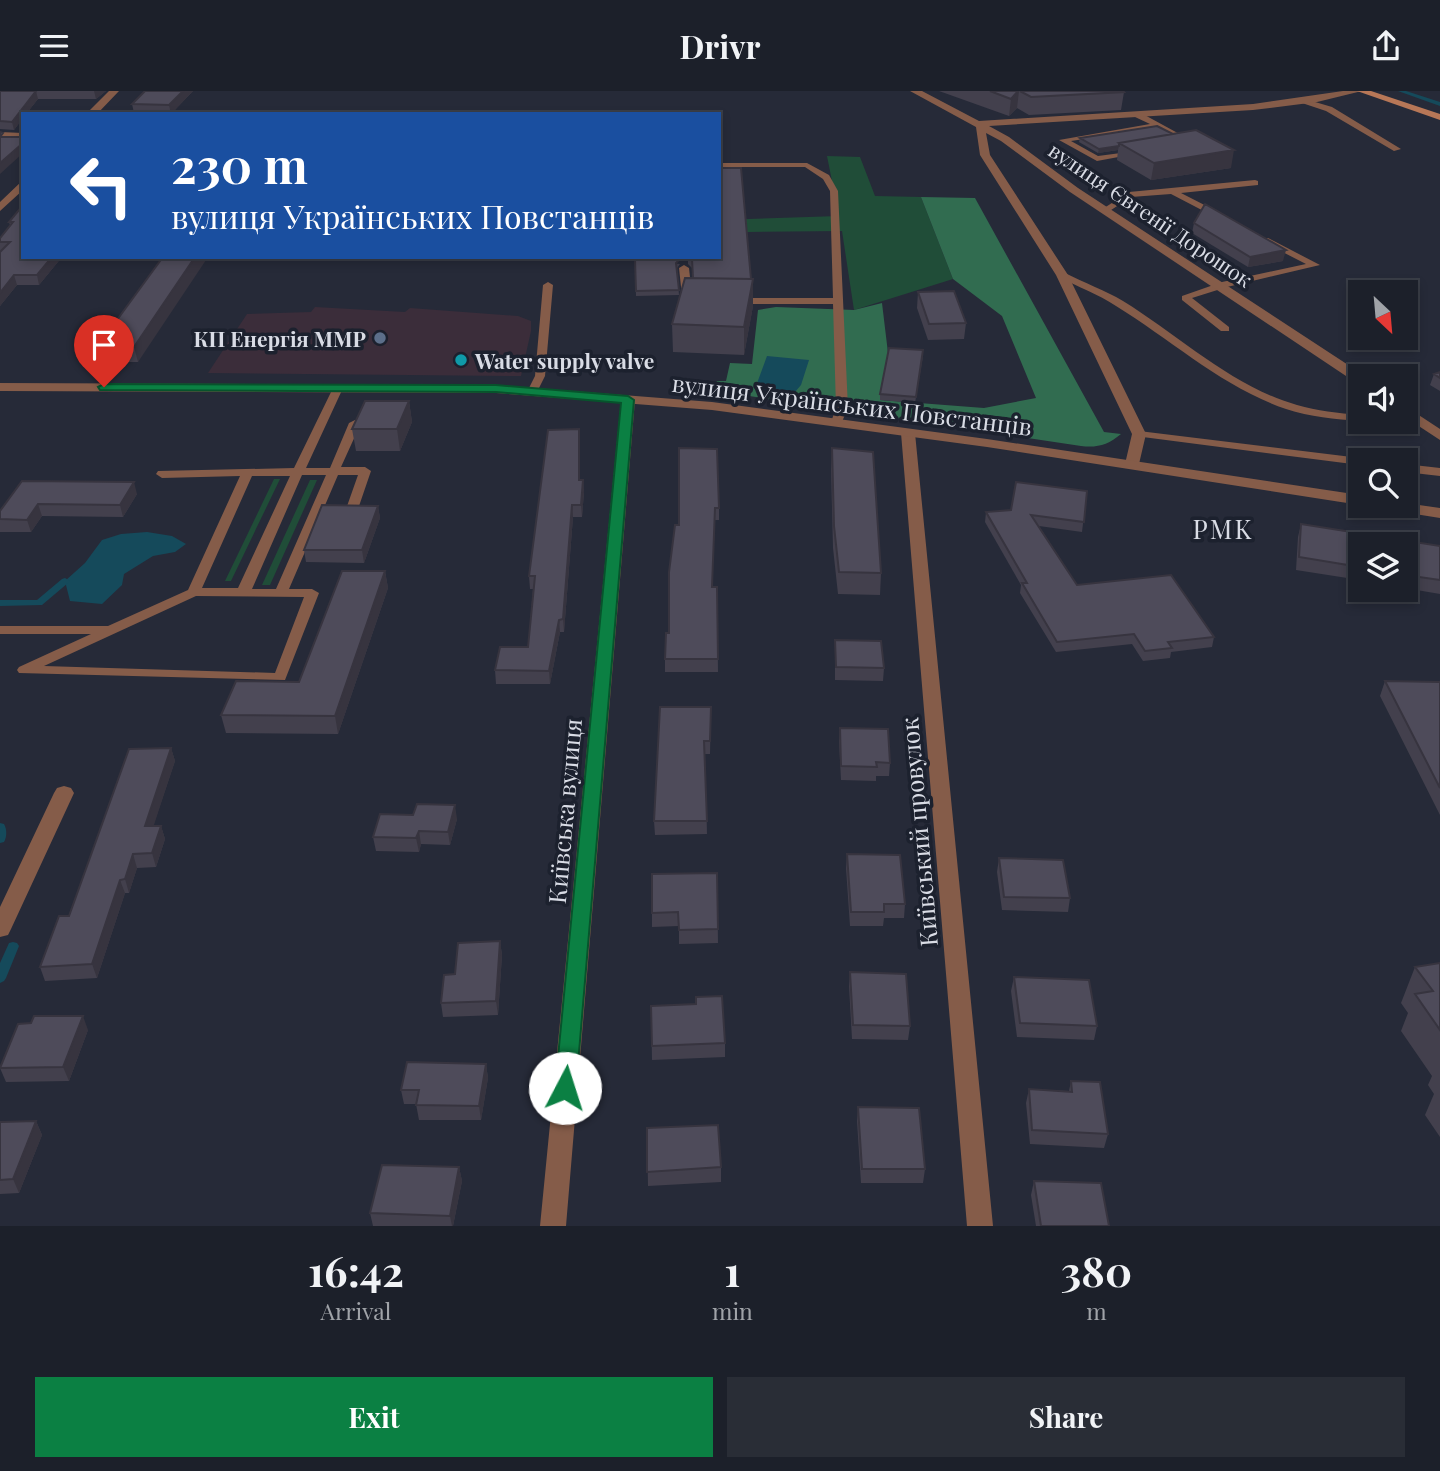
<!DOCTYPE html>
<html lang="en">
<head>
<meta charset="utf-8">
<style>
	body { margin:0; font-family:"Playfair Display",serif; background:#292d36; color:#f1f3f6; height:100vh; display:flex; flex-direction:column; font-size:26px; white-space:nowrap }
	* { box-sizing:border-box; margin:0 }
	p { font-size:23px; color:#a0a3a8 }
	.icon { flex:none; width:38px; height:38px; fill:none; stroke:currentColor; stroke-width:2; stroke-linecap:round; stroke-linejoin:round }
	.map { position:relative; height:1135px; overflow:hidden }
	.panel { display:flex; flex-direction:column; background:#1c202a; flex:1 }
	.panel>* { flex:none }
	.top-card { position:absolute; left:21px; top:21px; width:700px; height:147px; border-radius:0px; box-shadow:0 4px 10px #0003,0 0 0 2px #3a3e47; background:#1a4fa0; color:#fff; overflow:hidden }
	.needle { width:46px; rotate:154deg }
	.controls { position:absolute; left:1348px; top:189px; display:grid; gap:14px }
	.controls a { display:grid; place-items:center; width:70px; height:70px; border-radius:0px; background:#1c202a; box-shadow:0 4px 10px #0003,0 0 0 2px #3a3e47; font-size:35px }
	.pin { position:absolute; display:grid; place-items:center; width:60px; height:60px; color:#fff; margin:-72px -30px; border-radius:50% 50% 50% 0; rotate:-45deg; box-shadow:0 0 7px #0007 }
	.pin .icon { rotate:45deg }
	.me { position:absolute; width:77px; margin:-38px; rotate:5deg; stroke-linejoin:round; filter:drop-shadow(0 0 5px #0008) }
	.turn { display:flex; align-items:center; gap:24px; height:147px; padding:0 35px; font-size:32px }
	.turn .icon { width:91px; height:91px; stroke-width:2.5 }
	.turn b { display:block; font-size:49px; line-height:60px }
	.eta { display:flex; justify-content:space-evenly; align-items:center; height:119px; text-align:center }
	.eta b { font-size:42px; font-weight:700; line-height:49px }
	.primary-button { display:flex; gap:14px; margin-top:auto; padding:14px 35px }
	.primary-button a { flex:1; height:80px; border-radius:0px; background:#0b8043; color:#fff; font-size:28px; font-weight:700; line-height:80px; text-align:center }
	.primary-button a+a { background:#292d36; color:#f1f3f6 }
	header { display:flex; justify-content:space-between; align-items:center; height:91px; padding:0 35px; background:#1c202a; font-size:32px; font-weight:700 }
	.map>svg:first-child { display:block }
	.commercial { fill:#3b2d3a }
	.green { fill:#204d38 }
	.forest { fill:#316c50 }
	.water { fill:#154a5b }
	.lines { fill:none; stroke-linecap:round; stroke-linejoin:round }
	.stream { fill:#154a5b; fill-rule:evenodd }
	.service { fill:#855c49; fill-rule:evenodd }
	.minor { fill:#855c49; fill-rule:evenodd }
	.tertiary { fill:#855c49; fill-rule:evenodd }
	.secondary { fill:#b77757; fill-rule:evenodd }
	.wall { fill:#43404d }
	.shaded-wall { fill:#37343f }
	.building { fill:#4e4b5a; stroke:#37343f; stroke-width:2 }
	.route { fill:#0b8043; stroke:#07532c; stroke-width:2 }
	.service-dot { fill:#5c6f8a; stroke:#1c212e; stroke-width:2.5 }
	.culture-dot { fill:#0f9aa8; stroke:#1c212e; stroke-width:2.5 }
	.labels { text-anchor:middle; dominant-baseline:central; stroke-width:7; stroke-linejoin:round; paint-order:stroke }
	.far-street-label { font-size:21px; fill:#d9dce5; stroke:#1c212e }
	.far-poi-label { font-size:21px; font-weight:bold; fill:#d9dce5; stroke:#1c212e; text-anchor:end }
	.street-label { font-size:24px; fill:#d9dce5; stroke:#1c212e }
	.neighbourhood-label { font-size:26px; letter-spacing:2px; fill:#d9dce5; stroke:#1c212e }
</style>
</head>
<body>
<header><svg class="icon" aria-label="menu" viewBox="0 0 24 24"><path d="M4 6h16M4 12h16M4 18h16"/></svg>Drivr<svg class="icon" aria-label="share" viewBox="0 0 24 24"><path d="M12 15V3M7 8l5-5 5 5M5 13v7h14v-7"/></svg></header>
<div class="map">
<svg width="1440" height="1135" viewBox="0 0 1440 1135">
	<rect width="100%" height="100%" fill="#262a38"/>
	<path class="commercial" d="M 315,216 L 405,221 L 410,217 L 518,225 L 531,230 L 531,240 L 521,285 L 208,282 L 247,223 L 311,221 Z"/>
	<path class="green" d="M 827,65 L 860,66 L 875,105 L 921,106 L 953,188 L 854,219 L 842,140 L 747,141 L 719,129 L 839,125 Z
		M 274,388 L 280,388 L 231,490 L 225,490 Z
		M 310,389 L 317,389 L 270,494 L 262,494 Z"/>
	<path class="forest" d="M 921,106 L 975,107 L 1104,341 L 1121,343 C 1108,354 1097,357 1081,355 L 710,299 L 717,290 L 726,290 L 730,272 L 752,273 L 758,219 L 776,216 L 854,219 L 882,212 L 888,262 L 880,309 L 984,317 L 1036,307 L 1002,225 L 953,188 Z"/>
	<path class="water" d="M 767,265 L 809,269 L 801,294 L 795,301 L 766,302 L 756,295 Z
		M 147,441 L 172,445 L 186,453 L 175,461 L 153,465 L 124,483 L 122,494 L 102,513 L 70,510 L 65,490 L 85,472 L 102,449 L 121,443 Z"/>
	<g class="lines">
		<path class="stream" d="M 1398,0 L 1406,0 L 1440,11 L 1440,15 Z
			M 65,487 L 70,490 L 68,492 L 42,514 L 0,515 L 0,509 L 37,509 L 62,488 Z
			M 0,732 L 4,733 C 7,738 7,746 4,751 L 0,752 Z
			M 13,851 L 17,852 L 19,855 L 6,887 L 4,890 L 0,892 L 0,872 L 9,852 Z"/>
		<path class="service" d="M 1305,8 L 1332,16 L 1401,58 L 1394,60 L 1326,20 L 1302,12 L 1302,8 Z
			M 1135,22 L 1141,22 L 1196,52 L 1189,54 L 1157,37 L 1071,50 L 1098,65 L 1136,60 L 1140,62 L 1097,70 L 1059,49 L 1150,33 L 1135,26 Z
			M 719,72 L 807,72 L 829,84 L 838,100 L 848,317 L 841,333 L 837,334 L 831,331 L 836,317 L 833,213 L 735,213 L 730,210 L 735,207 L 833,207 L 830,100 L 823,88 L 805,76 L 719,76 Z
			M 1255,89 L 1258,90 L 1258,94 L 1181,102 L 1222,123 L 1222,127 L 1219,128 L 1171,103 L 1131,106 L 1108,121 L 1101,119 L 1129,101 Z
			M 1268,147 L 1320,174 L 1227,196 L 1192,207 L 1229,236 L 1229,240 L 1221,240 L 1182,209 L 1182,205 L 1222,191 L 1306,173 L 1265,152 L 1265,148 Z
			M 684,174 L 689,177 L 692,205 L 687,208 L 682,205 L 679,177 Z
			M 1059,182 L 1065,182 C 1084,192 1105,199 1123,210 C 1180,245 1231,295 1297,314 C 1317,320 1338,322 1360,324 L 1360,330 C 1335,328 1310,326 1286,318 C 1222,296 1173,250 1116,215 C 1098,203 1078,196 1059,186 Z
			M 548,191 L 553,194 L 545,285 L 536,303 L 532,304 L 527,301 L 535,285 L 543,194 Z
			M 338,294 L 343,297 L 306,377 L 330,377 L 349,332 L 355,329 L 361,332 L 341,376 L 365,376 L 371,380 L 358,418 L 352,422 L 346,418 L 358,384 L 338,384 L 289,498 L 312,498 L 319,502 L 285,589 L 19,582 L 17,579 L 19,576 L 91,543 L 0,543 L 0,535 L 108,535 L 188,499 L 240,385 L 162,387 L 156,383 L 158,380 L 294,377 L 333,297 ZM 302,384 L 326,384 L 276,498 L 252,498 ZM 252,385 L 290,385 L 238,497 L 202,497 ZM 196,505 L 304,506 L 275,582 L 44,575 Z
			M 1139,340 L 1360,367 L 1365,369 L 1360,369 L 1360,374 L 1135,345 L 1133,343 Z
			M 1405,373 L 1440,377 L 1440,385 L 1405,381 Z"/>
		<path class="minor" d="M 109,0 L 119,0 L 97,23 L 86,23 Z
			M 910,0 L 922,0 L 979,30 L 1253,13 L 1343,0 L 1362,0 L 1317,11 L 1253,19 L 989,35 L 1009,46 L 1078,97 L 1365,285 L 1360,285 L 1360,292 L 1355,291 L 1070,101 L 1001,50 L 986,42 L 990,64 L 1068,184 L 1146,343 L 1139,373 L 1137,376 L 1127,376 L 1125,373 L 1132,343 L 1056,184 L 980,64 L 976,36 Z
			M 0,41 L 23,42 L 23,48 L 0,47 Z
			M 23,89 L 23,99 L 0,120 L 0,111 Z
			M 628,305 L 635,309 L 566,1135 L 540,1135 L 621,309 Z
			M 1405,315 L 1440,338 L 1440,349 L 1405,326 Z
			M 908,338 L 915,342 L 993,1135 L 967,1135 L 901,342 Z
			M 64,695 L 71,697 L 74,702 L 11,838 L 8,844 L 0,846 L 0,816 L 54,702 L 57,697 Z"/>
		<path class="tertiary" d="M 0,292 L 496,294 L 712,311 L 987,348 L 1360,404 L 1360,414 L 987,356 L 712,319 L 496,302 L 0,300 Z
			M 1405,412 L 1440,417 L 1440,427 L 1396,420 L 1388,415 L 1405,415 Z"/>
		<path class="secondary" d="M 1357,0 L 1371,0 L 1440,23 L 1440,29 Z"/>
	</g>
	<path class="wall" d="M 0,0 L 106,0 L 96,8 L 38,8 L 26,23 L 23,23 L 23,27 L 14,39 L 0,38 Z
		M 145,0 L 193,0 L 171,23 L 134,22 L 132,13 Z
		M 939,0 L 1018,0 L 1124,1 L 1121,19 L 1029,24 L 1017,17 L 1009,25 Z
		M 1157,35 L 1231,77 L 1151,89 L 1117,69 L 1118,59 L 1098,62 L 1079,51 L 1080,47 Z
		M 23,114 L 62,166 L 39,194 L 17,194 L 0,215 L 0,147 L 10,134 L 9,131 Z
		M 1194,132 L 1283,170 L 1248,176 L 1192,142 Z
		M 163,166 L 138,271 L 87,271 L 83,257 L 114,233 Z
		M 688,166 L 719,166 L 753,215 L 744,264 L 673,261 L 672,233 L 693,187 L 692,177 L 688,173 Z
		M 635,169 L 680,173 L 677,177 L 679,204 L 636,205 Z
		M 918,201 L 966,232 L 964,248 L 928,249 L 917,217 Z
		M 923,265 L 915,312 L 880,309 L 880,303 Z
		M 1440,281 L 1440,300 L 1430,294 L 1434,283 Z
		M 409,310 L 412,331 L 400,360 L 356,360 L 352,338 Z
		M 580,349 L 580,389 L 583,389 L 584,401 L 582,426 L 573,426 L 564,541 L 560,541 L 550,593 L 496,593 L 495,579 L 528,556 L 533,498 L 530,498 L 529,485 Z
		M 679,357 L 719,417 L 719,429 L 715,429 L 712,496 L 717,496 L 718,581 L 665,581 L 665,568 L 669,542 L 679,434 Z
		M 832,357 L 881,482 L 880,504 L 838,503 L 833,457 L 831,378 Z
		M 22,390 L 137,403 L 123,426 L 42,425 L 31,441 L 0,441 L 0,420 Z
		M 1087,400 L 1082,441 L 1039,435 L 1077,494 L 1214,546 L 1212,556 L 1171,561 L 1170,567 L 1143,570 L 1132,553 L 1056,561 L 1020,502 L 1021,494 L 985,431 L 986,421 L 1011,419 Z
		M 378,415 L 380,427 L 364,472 L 306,471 L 304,459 Z
		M 1301,433 L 1440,455 L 1440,503 L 1405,497 L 1405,453 L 1360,453 L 1360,489 L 1296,479 L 1298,446 Z
		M 385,480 L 388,497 L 338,643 L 226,642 L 221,624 L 299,591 Z
		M 835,549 L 884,577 L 883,590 L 835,589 Z
		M 1385,590 L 1440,591 L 1440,724 L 1380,605 Z
		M 711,616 L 710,663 L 705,663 L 707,743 L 655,744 L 654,730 Z
		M 840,637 L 890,672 L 889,685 L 876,685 L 876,690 L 841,689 L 839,650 Z
		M 171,657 L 175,670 L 153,735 L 161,735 L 165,748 L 156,776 L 137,777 L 129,802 L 125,802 L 97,887 L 45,890 L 40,876 L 69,825 Z
		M 457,728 L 450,754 L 421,753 L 419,761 L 376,760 L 373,746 Z
		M 847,763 L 905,813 L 904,827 L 884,827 L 883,835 L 850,835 L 846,777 Z
		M 999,767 L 1070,807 L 1068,821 L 1002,819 L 997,781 Z
		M 717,782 L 718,852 L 679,853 L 679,835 L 652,836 L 652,822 Z
		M 500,850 L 502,864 L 498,924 L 443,926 L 441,912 L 455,883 Z
		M 1440,872 L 1440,1046 L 1425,1024 L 1434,1003 L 1428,994 L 1432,985 L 1401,940 L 1408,922 L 1401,912 L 1415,876 Z
		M 850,881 L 910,935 L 908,949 L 852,948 L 849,895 Z
		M 1014,886 L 1097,935 L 1094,949 L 1017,946 L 1011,900 Z
		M 651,915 L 725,952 L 725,966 L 652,969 Z
		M 88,939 L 69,990 L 6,991 L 0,977 Z
		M 486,973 L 488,987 L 481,1029 L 419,1029 L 416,1013 L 404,1013 L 401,999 Z
		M 1071,990 L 1108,1043 L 1104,1057 L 1030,1053 L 1026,1012 L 1029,998 L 1069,1000 Z
		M 858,1016 L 925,1078 L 923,1092 L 861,1092 L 857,1030 Z
		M 36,1030 L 42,1044 L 19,1102 L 0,1103 L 0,1031 Z
		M 647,1037 L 721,1076 L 721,1091 L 648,1095 Z
		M 459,1076 L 462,1090 L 453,1135 L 373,1135 L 370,1122 Z
		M 1034,1090 L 1109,1135 L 1036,1135 L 1031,1104 Z"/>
	<path class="shaded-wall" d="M 36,0 L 38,8 L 26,23 L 23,23 L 23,27 L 14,39 L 12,31 Z
		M 94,0 L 106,0 L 96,8 Z
		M 183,0 L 193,0 L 171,23 L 169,14 Z
		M 1019,0 L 1017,17 L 1009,25 L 1011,8 Z
		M 23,52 L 23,62 L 0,83 L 0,72 Z
		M 1119,55 L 1118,59 L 1098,62 L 1099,58 Z
		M 1234,59 L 1231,77 L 1151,89 L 1154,72 Z
		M 1286,159 L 1283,170 L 1248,176 L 1250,166 Z
		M 52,166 L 62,166 L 39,194 L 37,184 Z
		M 195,166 L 208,166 L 138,271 L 134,256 Z
		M 14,184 L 17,194 L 0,215 L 0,202 Z
		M 753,188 L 753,215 L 744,264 L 744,236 Z
		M 409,310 L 412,331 L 400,360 L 397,338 Z
		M 583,389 L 584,401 L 582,426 L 581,414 Z
		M 134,391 L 137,403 L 123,426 L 120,414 Z
		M 38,413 L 42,425 L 31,441 L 27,429 Z
		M 572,414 L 573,426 L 564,541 L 563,528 Z
		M 378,415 L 380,427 L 364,472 L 362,459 Z
		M 385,480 L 388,497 L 338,643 L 335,625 Z
		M 559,529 L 560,541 L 550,593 L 549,580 Z
		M 171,657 L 175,670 L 149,749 L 145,735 Z
		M 455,714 L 457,728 L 450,754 L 448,741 Z
		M 161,735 L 165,748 L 156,776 L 152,762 Z
		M 419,740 L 421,753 L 419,761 L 416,747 Z
		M 133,763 L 137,777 L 129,802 L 125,788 Z
		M 120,789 L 125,802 L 97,887 L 92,873 Z
		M 500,850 L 502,864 L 498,924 L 496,910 Z
		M 83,925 L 88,939 L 69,990 L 63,976 Z
		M 486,973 L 488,987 L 481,1029 L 479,1015 Z
		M 36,1030 L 42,1044 L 19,1102 L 13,1088 Z
		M 459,1076 L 462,1090 L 453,1135 L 452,1135 L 450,1125 Z"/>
	<path class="building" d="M 0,0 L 36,0 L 12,31 L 0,30 Z
		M 145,0 L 183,0 L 169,14 L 132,13 Z
		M 990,0 L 1018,0 L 1011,8 Z
		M 1020,0 L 1123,0 L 1124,1 L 1031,6 Z
		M 1157,35 L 1173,43 L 1119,52 L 1119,55 L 1099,58 L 1080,47 Z
		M 1196,39 L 1234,59 L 1154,72 L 1119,52 Z
		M 0,41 L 3,42 L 0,46 L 23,46 L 23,52 L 0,72 Z
		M 719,77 L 741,77 L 751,188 L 693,187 L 692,168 L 689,166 L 719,166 Z
		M 1205,113 L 1286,159 L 1250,166 L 1194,132 Z
		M 23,114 L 23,166 L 52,166 L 37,184 L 14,184 L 0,202 L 0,161 L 10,151 L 0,151 L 0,147 L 13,131 L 9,131 Z
		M 163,166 L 195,166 L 134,256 L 83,257 L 99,233 L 114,233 Z
		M 680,168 L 676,172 L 679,199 L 636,200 L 635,169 Z
		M 685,187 L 753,188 L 744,236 L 672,233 Z
		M 954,200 L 966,232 L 929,233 L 918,201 Z
		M 889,257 L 923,259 L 916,306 L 880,303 Z
		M 1440,281 L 1440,287 L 1434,283 Z
		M 365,310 L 409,310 L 397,338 L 352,338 Z
		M 579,338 L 579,389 L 583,389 L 581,414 L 572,414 L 563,528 L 559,529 L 549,580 L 495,579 L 500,556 L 528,556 L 535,485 L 529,485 L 548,339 Z
		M 679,357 L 717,358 L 719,417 L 715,417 L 712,496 L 717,496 L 718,568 L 665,568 L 666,542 L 669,542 L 669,481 L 675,434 L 679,434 Z
		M 832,357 L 873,361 L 881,482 L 839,481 L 834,435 Z
		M 22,390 L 134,391 L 120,414 L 38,413 L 27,429 L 0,428 L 0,420 Z
		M 1016,391 L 1087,400 L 1084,431 L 1031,424 L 1077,494 L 1171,484 L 1214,546 L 1168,551 L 1172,557 L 1145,560 L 1134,543 L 1057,551 L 1022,492 L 1027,492 L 986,421 L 1011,419 Z
		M 322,414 L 378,415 L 362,459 L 304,459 Z
		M 1301,433 L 1440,455 L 1440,489 L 1405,484 L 1405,453 L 1360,453 L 1360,476 L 1299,466 Z
		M 342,480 L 385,480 L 335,625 L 221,624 L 236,590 L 299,591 Z
		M 835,549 L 881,550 L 884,577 L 836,576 Z
		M 1385,590 L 1440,591 L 1440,697 Z
		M 660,616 L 711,616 L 710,650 L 704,650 L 707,730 L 654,730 Z
		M 840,637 L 888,638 L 890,672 L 876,671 L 877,676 L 841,675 Z
		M 171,657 L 145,735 L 161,735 L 152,762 L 133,763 L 125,788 L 120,789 L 92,873 L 40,876 L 59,825 L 69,825 L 129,658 Z
		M 417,713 L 455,714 L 448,741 L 419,740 L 416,747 L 373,746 L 380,723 L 413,724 Z
		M 847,763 L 900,764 L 905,813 L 884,813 L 884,821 L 851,821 Z
		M 999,767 L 1063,769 L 1070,807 L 1004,806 Z
		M 717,782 L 718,838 L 679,839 L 678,821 L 652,822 L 652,783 Z
		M 500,850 L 496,910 L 441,912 L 444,884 L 455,883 L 458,852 Z
		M 1440,872 L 1440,939 L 1415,903 L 1433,900 L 1415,876 Z
		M 850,881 L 906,883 L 910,935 L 853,934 Z
		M 1014,886 L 1089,889 L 1097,935 L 1020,932 Z
		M 722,905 L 725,952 L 652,955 L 651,915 L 696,913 L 696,906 Z
		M 34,925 L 83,925 L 63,976 L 0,977 L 18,933 L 31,932 Z
		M 407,971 L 486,973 L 479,1015 L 416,1014 L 419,999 L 401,999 Z
		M 1071,990 L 1100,991 L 1108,1043 L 1032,1039 L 1029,998 L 1072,1001 Z
		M 858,1016 L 919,1017 L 925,1078 L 862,1078 Z
		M 36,1030 L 13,1088 L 0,1089 L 0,1031 Z
		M 718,1034 L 721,1076 L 647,1081 L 647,1037 Z
		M 382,1074 L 459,1076 L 450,1125 L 370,1122 Z
		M 1034,1090 L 1101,1092 L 1109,1135 L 1041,1135 Z"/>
	<path class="route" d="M 104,293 L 496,294 L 628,305 L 634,309 L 576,997 L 573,1004 L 565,1006 L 558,1004 L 555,997 L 621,312 L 496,301 L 100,299 L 98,296 Z"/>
	<circle class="service-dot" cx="380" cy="247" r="7"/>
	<circle class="culture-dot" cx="461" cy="269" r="7"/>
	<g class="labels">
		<g class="far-street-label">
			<text transform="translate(1151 123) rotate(34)">вулиця Євгенії Дорошок</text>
		</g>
		<g class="far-poi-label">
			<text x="366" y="247">КП Енергія ММР</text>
			<text x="475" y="269" text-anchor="start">Water supply valve</text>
		</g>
		<g class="street-label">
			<text transform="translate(852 313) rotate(7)">вулиця Українських Повстанців</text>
			<text transform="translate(564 720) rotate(-85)">Київська вулиця</text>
			<text transform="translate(918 741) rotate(-95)">Київський провулок</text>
		</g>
		<g class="neighbourhood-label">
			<text x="1223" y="437">PMK</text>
		</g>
	</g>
</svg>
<div class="controls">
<a><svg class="needle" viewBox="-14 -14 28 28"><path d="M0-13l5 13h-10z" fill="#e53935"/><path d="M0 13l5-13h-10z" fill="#a0a3a8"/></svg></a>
<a><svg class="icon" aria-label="sound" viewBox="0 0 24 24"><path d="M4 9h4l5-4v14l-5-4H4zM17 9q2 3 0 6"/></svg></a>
<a><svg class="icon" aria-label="search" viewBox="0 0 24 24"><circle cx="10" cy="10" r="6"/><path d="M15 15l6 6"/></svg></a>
<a><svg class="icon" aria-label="layers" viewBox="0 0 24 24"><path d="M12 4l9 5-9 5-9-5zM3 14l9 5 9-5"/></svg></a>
</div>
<div class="pin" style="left:104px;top:296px;background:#d93025"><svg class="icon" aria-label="arrive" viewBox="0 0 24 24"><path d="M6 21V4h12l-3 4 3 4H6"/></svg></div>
<svg class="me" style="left:565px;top:997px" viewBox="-20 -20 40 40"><circle r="19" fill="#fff"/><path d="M0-13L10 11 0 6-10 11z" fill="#0b8043"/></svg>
<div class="top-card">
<div class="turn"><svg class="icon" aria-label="left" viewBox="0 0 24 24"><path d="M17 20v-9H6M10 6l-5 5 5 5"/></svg><div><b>230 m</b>вулиця Українських Повстанців</div></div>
</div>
</div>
<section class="panel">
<div class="eta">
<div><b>16:42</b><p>Arrival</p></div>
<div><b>1</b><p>min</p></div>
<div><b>380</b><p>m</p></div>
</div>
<div class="primary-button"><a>Exit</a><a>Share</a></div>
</section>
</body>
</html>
